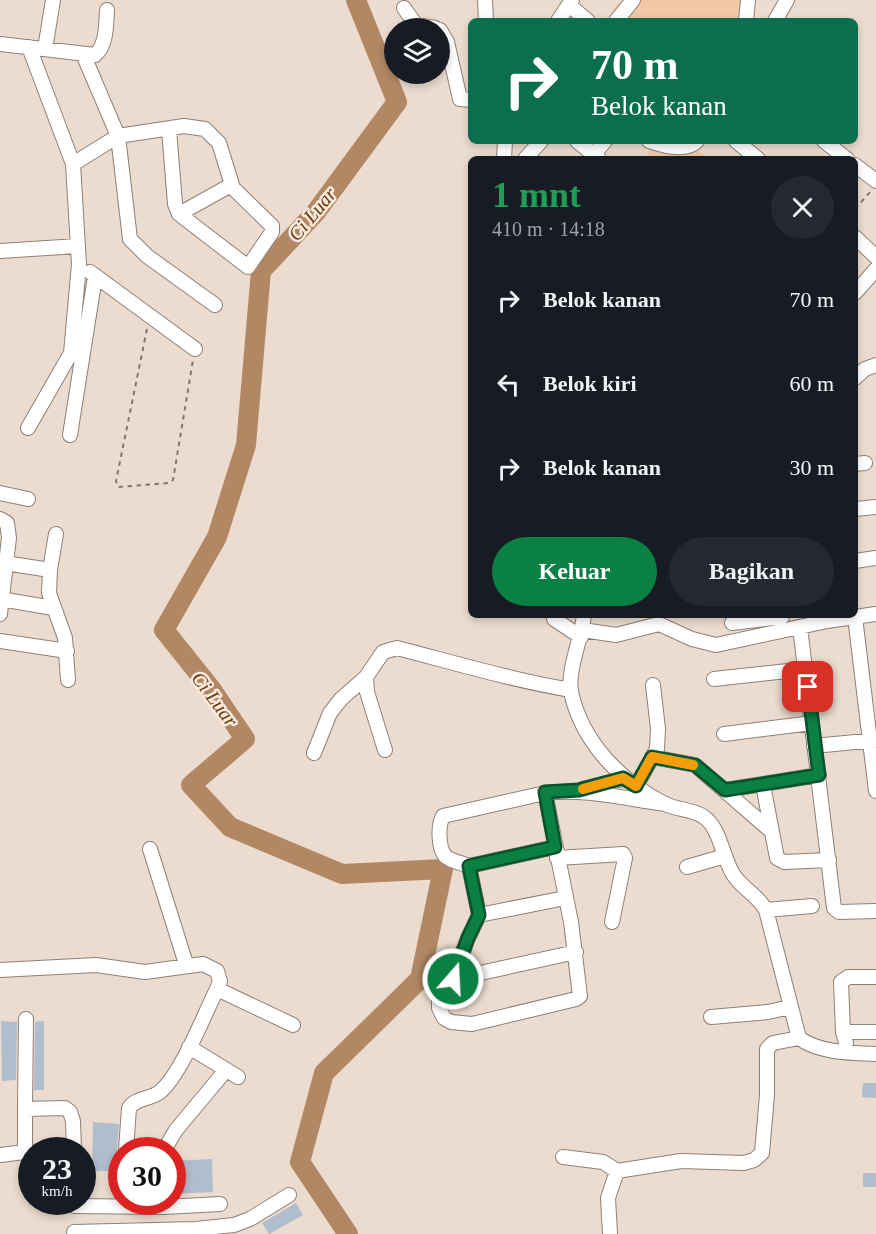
<!DOCTYPE html>
<html lang="id">
<head>
<meta charset="utf-8">
<style>
	body { margin:0; font-family:Georgia,serif; background:#242831; color:#f1f3f6; height:100vh; display:flex; flex-direction:column; font-size:22px; white-space:nowrap }
	* { box-sizing:border-box; margin:0 }
	p { font-size:20px; color:#9ea1a6 }
	.icon { flex:none; width:33px; height:33px; fill:none; stroke:currentColor; stroke-width:2; stroke-linecap:round; stroke-linejoin:round }
	.map { position:relative; flex:1; overflow:hidden }
	.panel { position:absolute; left:468px; top:156px; width:390px; height:462px; display:flex; flex-direction:column; background:#171b24; border-radius:9px; box-shadow:0 3px 9px #0003 }
	.panel>* { flex:none }
	.hud { position:absolute; left:468px; top:18px; width:390px; height:126px; border-radius:9px; box-shadow:0 3px 9px #0003; background:#0b6e4f; color:#fff; overflow:hidden }
	.controls { position:absolute; left:384px; top:18px; display:grid; gap:12px }
	.controls a { display:grid; place-items:center; width:66px; height:66px; border-radius:50%; background:#171b24; box-shadow:0 3px 9px #0003; font-size:30px }
	.speed { position:absolute; left:18px; top:1137px; display:flex; gap:12px; font-size:30px; font-weight:700; text-align:center }
	.speed>* { display:grid; place-content:center; width:78px; height:78px; border-radius:50%; background:#171b24; box-shadow:0 3px 9px #0003; line-height:1 }
	.speed small { font-size:15px; font-weight:400 }
	.speed .limit { border:9px solid #d22; background:#fff; color:#111 }
	.pin { position:absolute; display:grid; place-items:center; width:51px; height:51px; color:#fff; margin:-26px; border-radius:12px; box-shadow:0 3px 9px #0006 }
	.me { position:absolute; width:66px; margin:-33px; rotate:19deg; stroke-linejoin:round; filter:drop-shadow(0 0 4px #0008) }
	.turn { display:flex; align-items:center; gap:21px; height:126px; padding:0 24px; font-size:27px }
	.turn .icon { width:78px; height:78px; stroke-width:2.5 }
	.turn b { display:block; font-size:42px; line-height:51px }
	.round { display:grid; place-items:center; flex:none; width:63px; height:63px; border-radius:32px; background:#242831 }
	.head { display:flex; align-items:center; justify-content:space-between; height:102px; padding:0 24px }
	h1 { font-size:36px; font-weight:600; line-height:45px; color:#1e9e55 }
	.button { display:flex; gap:12px; margin-top:auto; padding:12px 24px }
	.button a { flex:1; height:69px; border-radius:36px; background:#0b8043; color:#fff; font-size:24px; font-weight:600; line-height:69px; text-align:center }
	.button a+a { background:#242831; color:#f1f3f6 }
	ul { padding:0; list-style:none }
	li { display:flex; align-items:center; gap:18px; height:84px; padding:0 24px }
	li div { flex:1 }
	li b { display:block; font-size:22px }
	li em { font-style:normal }
	.map>svg:first-child { display:block }
	.green { fill:#f2c9a7 }
	.lines { fill:none; stroke-linecap:round; stroke-linejoin:round }
	.river { stroke:#b28864; stroke-width:20 }
	.building { fill:#b0bdcc }
	.minor-casing { stroke:#8f8074; stroke-width:16 }
	.path { stroke:#81776e; stroke-width:2; stroke-dasharray:4.5 4.5; stroke-linecap:butt }
	.minor { stroke:#fff; stroke-width:14 }
	.route-casing { stroke:#07532c; stroke-width:15 }
	.route { stroke:#0b8043; stroke-width:10 }
	.slow { stroke:#f59e0b; stroke-width:10 }
	.labels { text-anchor:middle; dominant-baseline:central; stroke-width:5; stroke-linejoin:round; paint-order:stroke }
	.water-label { font-size:20px; font-style:italic; fill:#653a0f; stroke:#fae9dc }
</style>
</head>
<body>
<div class="map">
<svg width="876" height="1234" viewBox="0 0 876 1234">
	<rect width="100%" height="100%" fill="#ecdccf"/>
	<path class="green" d="M 628,0 L 752,0 L 745,21 L 611,21 L 609,18 L 616,5 Z
		M 654,146 L 696,150 L 713,159 L 648,159 L 647,152 Z"/>
	<g class="lines">
		<path class="river" d="M 348,1234 L 300,1162 L 324,1073 L 420,979 L 443,869 L 342,874 L 230,827 L 191,785 L 245,739 L 212,690 L 164,630 L 217,537 L 246,445 L 261,271 L 316,212 L 397,102 L 356,0"/>
	</g>
	<path class="building" d="M 1,1021 L 17,1022 L 16,1080 L 2,1081 Z
		M 44,1021 L 44,1090 L 34,1090 L 35,1022 Z
		M 863,1083 L 876,1083 L 876,1098 L 862,1097 Z
		M 93,1122 L 119,1124 L 117,1149 L 122,1158 L 122,1181 L 108,1180 L 109,1171 L 92,1171 Z
		M 212,1159 L 213,1192 L 173,1194 L 172,1161 Z
		M 863,1173 L 876,1173 L 876,1187 L 863,1187 Z
		M 296,1203 L 303,1215 L 269,1234 L 262,1223 Z"/>
	<g class="lines">
		<g class="minor-casing">
			<path id="minor" d="M 485,0 L 486,21
				M 569,5 L 588,21
				M 404,8 L 416,25 L 435,28
				M 558,21 L 572,0
				M 616,21 L 633,0
				M 746,21 L 748,0
				M 775,21 L 787,0
				M 440,30 L 447,42 L 460,99 L 471,100
				M 0,44 L 95,55 C 107,45 106,24 107,10
				M 45,49 L 53,0
				M 83,54 L 118,136 L 130,239 L 147,256 L 215,305
				M 577,141 L 599,159
				M 649,141 C 663,146 686,152 697,141
				M 736,141 L 758,159
				M 824,141 L 847,159
				M 504,159 L 505,141
				M 525,159 L 541,141
				M 590,159 L 605,141
				M 73,164 L 118,136 L 184,126 L 205,129 L 219,143 L 233,188 L 272,226 L 272,232 L 248,267 L 179,214 L 175,204 L 169,129
				M 855,165 L 876,181
				M 179,214 L 231,185
				M 855,237 L 876,257
				M 0,251 L 78,246
				M 90,272 L 195,349
				M 855,293 L 876,269
				M 855,378 L 865,369 L 876,365
				M 28,428 L 71,353 L 79,264 L 73,164 L 29,47
				M 70,435 L 95,277
				M 855,464 L 865,463
				M 0,493 L 28,499
				M 855,509 L 876,507
				M 0,519 L 7,523 L 9,538 L 0,614
				M 56,534 L 50,570 L 49,593 L 65,638 L 68,680
				M 855,561 L 876,558
				M 5,563 L 50,570
				M 0,599 L 53,608
				M 584,615 C 582,637 567,671 571,692 C 582,742 620,781 665,804 C 677,810 693,809 704,817 C 720,828 723,858 733,874 C 742,889 757,894 766,910 L 799,1038 C 819,1053 852,1053 876,1054
				M 855,617 L 876,791
				M 554,619 L 581,637
				M 732,623 L 782,617
				M 800,627 L 834,908 L 839,912 L 876,911
				M 583,630 L 616,635 L 659,624 L 692,639 L 716,645 L 827,621 L 876,614
				M 0,641 L 67,651
				M 714,679 L 806,669
				M 724,734 L 812,723
				M 814,746 L 876,740
				M 385,750 L 367,692 L 366,677 L 383,652 L 397,648 C 455,663 512,680 571,690
				M 314,753 L 330,713 L 341,699 L 366,677
				M 652,757 L 695,765 L 770,830
				M 763,785 L 777,858 L 784,862 L 829,860
				M 636,786 L 657,749 L 658,729 L 653,685
				M 582,789 L 623,779
				M 725,790 L 819,775
				M 545,793 L 571,922 L 580,996 L 576,999 L 472,1024 L 451,1022 L 444,1018 L 439,1008 L 439,995 L 453,979 L 468,938 L 479,915 L 469,866 C 462,863 450,861 445,856 C 438,847 438,825 443,816 L 545,793 C 585,788 626,799 666,804
				M 150,849 L 186,964
				M 557,858 L 623,854 L 625,858 L 612,922
				M 469,866 L 555,847
				M 687,867 L 725,856
				M 766,910 L 812,906
				M 479,915 L 565,898
				M 0,970 L 96,965 L 145,972 L 203,964 L 217,971 L 220,981 L 217,989 C 204,1015 182,1072 161,1091 C 151,1100 136,1097 129,1108 L 126,1150
				M 453,979 L 576,952
				M 217,989 L 293,1025
				M 711,1017 L 768,1012 L 790,1007
				M 843,1032 L 876,1032
				M 846,1043 L 843,1032 L 841,982 L 848,977 L 876,977
				M 189,1047 L 238,1077
				M 25,1109 L 26,1019
				M 164,1150 L 176,1130 L 226,1070
				M 0,1155 L 25,1152 L 25,1109 L 65,1108 L 70,1112 L 73,1121 L 74,1150
				M 563,1157 L 603,1162 L 617,1171 L 681,1161 L 744,1163 L 754,1160 L 762,1153 L 767,1095 L 767,1049 L 773,1043 L 799,1038
				M 74,1206 L 164,1207 L 220,1204
				M 74,1232 L 196,1229 L 234,1225 L 250,1219 L 289,1195
				M 610,1234 L 608,1198 L 617,1171"/>
		</g>
		<path class="path" d="M 855,209 L 871,191
			M 147,329 L 116,481 L 118,487 L 169,483 L 173,480 L 193,360"/>
		<use href="#minor" class="minor"/>
	</g>
	<g class="lines">
		<g class="route-casing">
			<path id="route" d="M 453,979 L 468,938 L 479,915 L 469,866 L 555,847 L 545,792 L 579,790 L 623,778 L 636,786 L 652,757 L 695,765 L 725,790 L 819,775 L 808,687"/>
		</g>
		<use href="#route" class="route"/>
		<path class="slow" d="M 583,789 L 623,778 L 636,786 L 652,757 L 693,765"/>
	</g>
	<g class="labels">
		<g class="water-label">
			<text transform="translate(312 214) rotate(-50)">Ci Luar</text>
			<text transform="translate(215 699) rotate(53)">Ci Luar</text>
		</g>
	</g>
</svg>
<div class="controls">
<a><svg class="icon" aria-label="layers" viewBox="0 0 24 24"><path d="M12 4l9 5-9 5-9-5zM3 14l9 5 9-5"/></svg></a>
</div>
<div class="speed"><div>23<small>km/h</small></div><div class="limit">30</div></div>
<div class="pin" style="left:808px;top:687px;background:#d93025"><svg class="icon" aria-label="arrive" viewBox="0 0 24 24"><path d="M6 21V4h12l-3 4 3 4H6"/></svg></div>
<svg class="me" style="left:453px;top:979px" viewBox="-20 -20 40 40"><circle r="17" fill="#0b8043" stroke="#fff" stroke-width="3"/><path d="M0-11L8 9 0 5-8 9z" fill="#fff"/></svg>
<div class="hud">
<div class="turn"><svg class="icon" aria-label="right" viewBox="0 0 24 24"><path d="M7 20v-9h11M14 6l5 5-5 5"/></svg><div><b>70 m</b>Belok kanan</div></div>
</div>
<section class="panel">
<div class="head"><div><h1>1 mnt</h1><p>410 m · 14:18</p></div><a class="round"><svg class="icon" aria-label="close" viewBox="0 0 24 24"><path d="M6 6l12 12M18 6L6 18"/></svg></a></div>
<ul>
<li><svg class="icon" aria-label="right" viewBox="0 0 24 24"><path d="M7 20v-9h11M14 6l5 5-5 5"/></svg><div><b>Belok kanan</b></div><em>70 m</em></li>
<li><svg class="icon" aria-label="left" viewBox="0 0 24 24"><path d="M17 20v-9H6M10 6l-5 5 5 5"/></svg><div><b>Belok kiri</b></div><em>60 m</em></li>
<li><svg class="icon" aria-label="right" viewBox="0 0 24 24"><path d="M7 20v-9h11M14 6l5 5-5 5"/></svg><div><b>Belok kanan</b></div><em>30 m</em></li>
</ul>
<div class="button"><a>Keluar</a><a>Bagikan</a></div>
</section>
</div>
</body>
</html>
